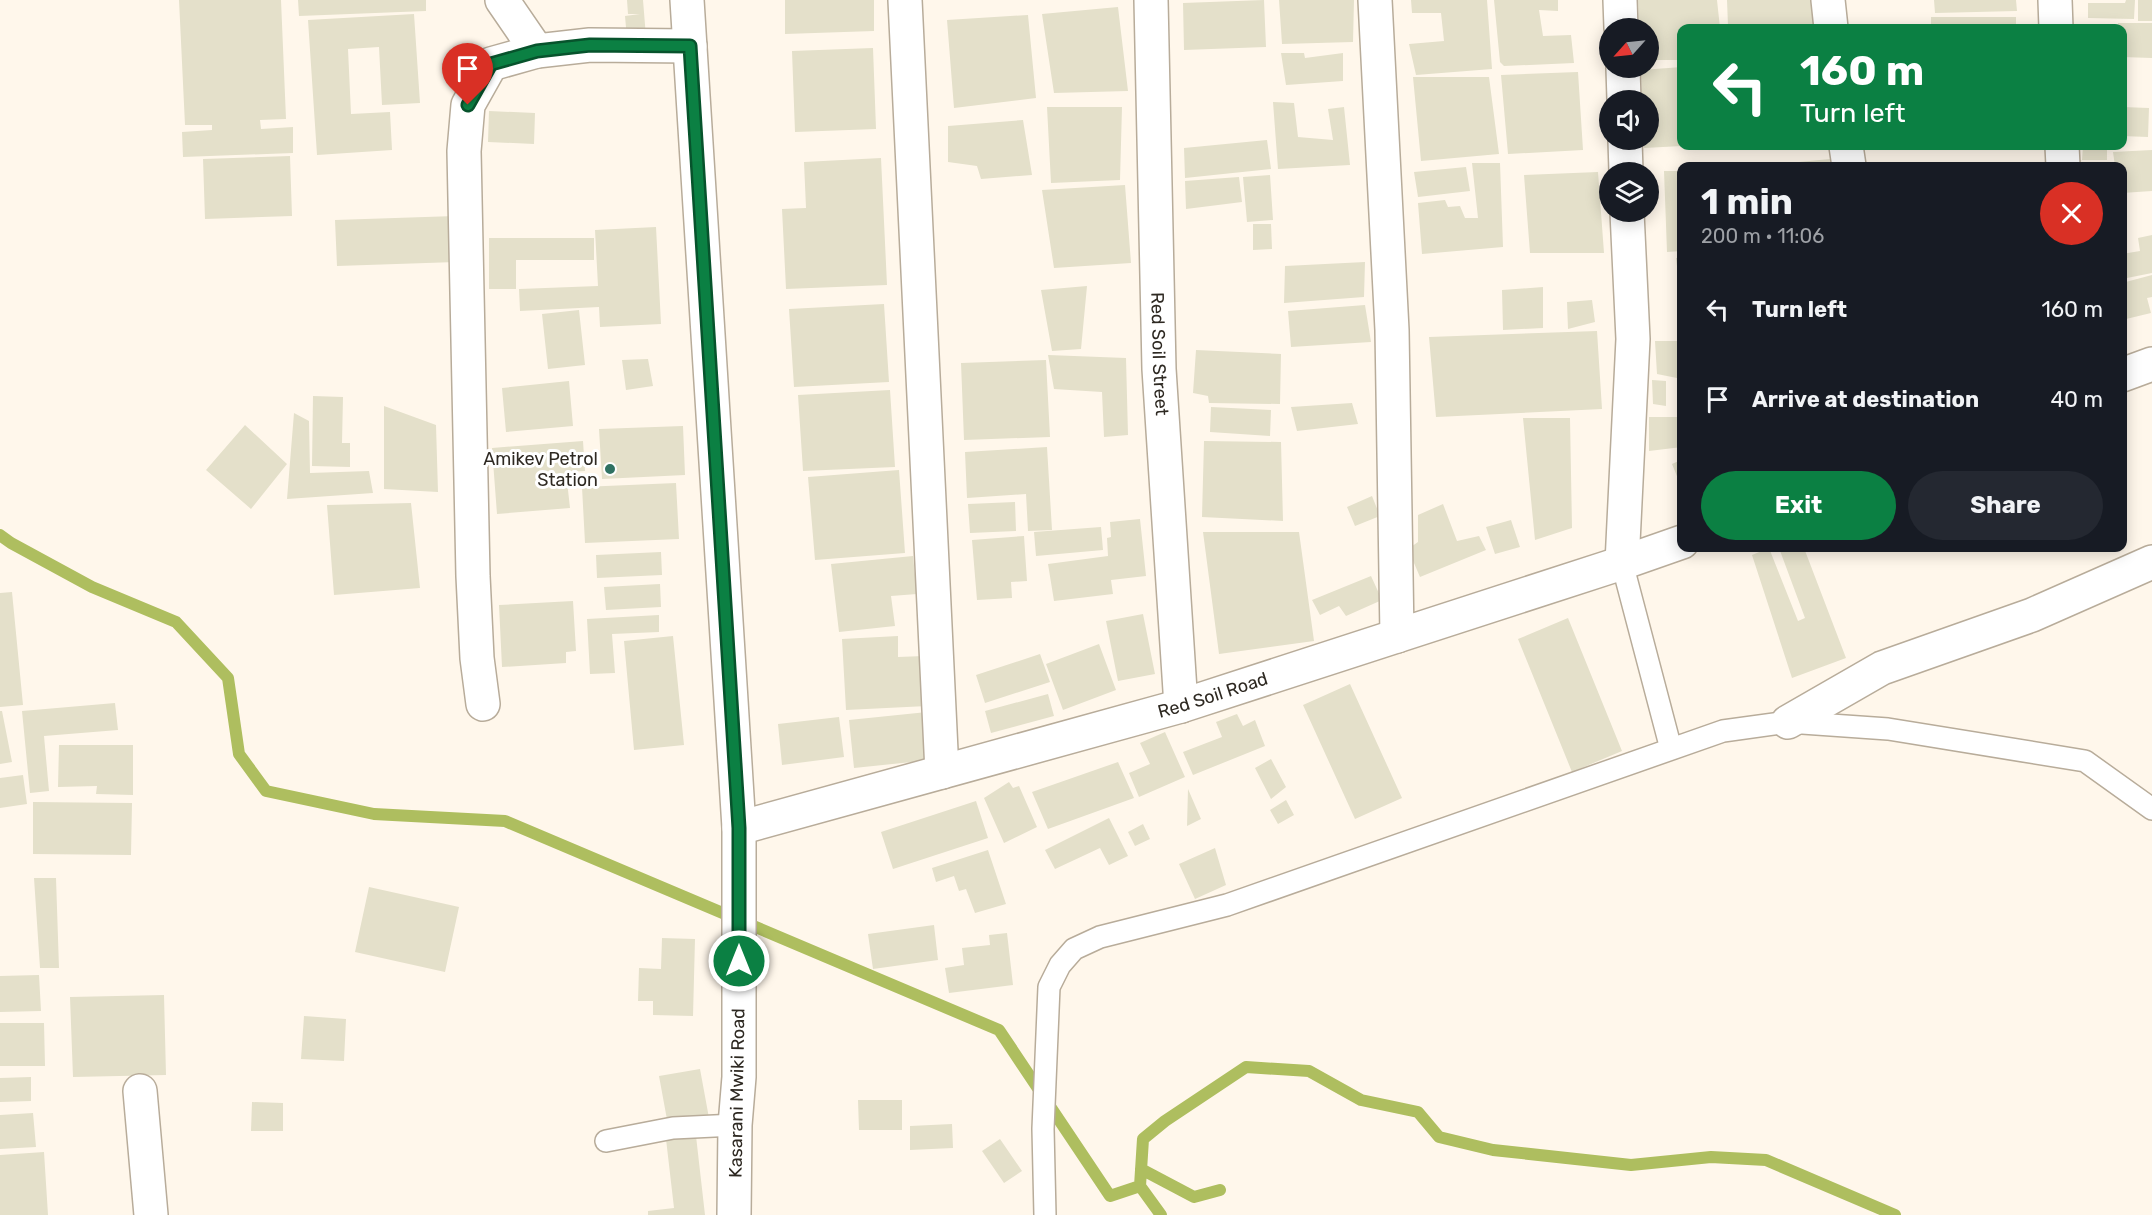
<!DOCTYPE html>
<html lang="en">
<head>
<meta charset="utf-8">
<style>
	body { margin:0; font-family:Rubik,sans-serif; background:#242831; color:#f1f3f6; height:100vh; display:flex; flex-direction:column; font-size:22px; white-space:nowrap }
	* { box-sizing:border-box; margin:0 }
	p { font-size:20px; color:#9ea1a6 }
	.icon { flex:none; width:33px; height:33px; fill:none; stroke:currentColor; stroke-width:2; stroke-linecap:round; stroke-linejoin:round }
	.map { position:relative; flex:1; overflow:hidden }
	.drawer { position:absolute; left:1677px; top:162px; width:450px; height:390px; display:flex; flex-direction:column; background:#171b24; border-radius:12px; box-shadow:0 3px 15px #0003 }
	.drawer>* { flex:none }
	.hud { position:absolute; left:1677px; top:24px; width:450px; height:126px; border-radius:12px; box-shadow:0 3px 15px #0003; background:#0b8043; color:#fff; overflow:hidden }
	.needle { width:39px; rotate:243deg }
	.fabs { position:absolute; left:1599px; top:18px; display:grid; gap:12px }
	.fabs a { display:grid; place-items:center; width:60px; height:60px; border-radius:50%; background:#171b24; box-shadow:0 3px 15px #0003; font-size:30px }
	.pin { position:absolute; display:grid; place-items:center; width:51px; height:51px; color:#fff; margin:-62px -26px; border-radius:50% 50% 50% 0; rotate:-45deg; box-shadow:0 0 6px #0007 }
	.pin .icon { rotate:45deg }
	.me { position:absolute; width:66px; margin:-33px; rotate:0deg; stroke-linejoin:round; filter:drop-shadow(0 0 4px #0008) }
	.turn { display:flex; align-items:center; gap:21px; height:126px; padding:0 24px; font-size:27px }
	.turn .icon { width:78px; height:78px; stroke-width:2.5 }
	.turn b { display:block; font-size:42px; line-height:51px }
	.round { display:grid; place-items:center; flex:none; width:63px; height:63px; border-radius:32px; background:#242831 }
	.overview { display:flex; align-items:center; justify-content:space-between; height:102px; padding:0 24px }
	h1 { font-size:36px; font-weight:700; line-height:45px }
	.primary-button { display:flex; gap:12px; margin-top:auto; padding:12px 24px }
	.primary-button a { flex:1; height:69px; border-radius:36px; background:#0b8043; color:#fff; font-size:24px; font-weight:700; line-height:69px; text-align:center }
	.primary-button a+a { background:#242831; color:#f1f3f6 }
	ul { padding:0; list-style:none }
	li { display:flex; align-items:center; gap:18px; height:90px; padding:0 24px }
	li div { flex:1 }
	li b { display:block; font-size:22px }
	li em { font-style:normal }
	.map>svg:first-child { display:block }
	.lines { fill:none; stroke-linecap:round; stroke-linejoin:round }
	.stream { stroke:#aebe5f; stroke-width:12 }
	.building { fill:#e4e0ca }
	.service-casing { stroke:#b8ac9a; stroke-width:24 }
	.minor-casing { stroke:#b8ac9a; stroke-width:36 }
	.tertiary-casing { stroke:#b8ac9a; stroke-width:36 }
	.secondary-casing { stroke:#b8ac9a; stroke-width:36 }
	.service { stroke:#fff; stroke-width:21 }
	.minor { stroke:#fff; stroke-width:33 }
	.tertiary { stroke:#fff; stroke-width:33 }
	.secondary { stroke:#fff; stroke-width:33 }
	.route-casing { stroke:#07532c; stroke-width:15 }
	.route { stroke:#0b8043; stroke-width:10 }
	.poi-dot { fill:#2f7162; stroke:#fff; stroke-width:2 }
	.labels { text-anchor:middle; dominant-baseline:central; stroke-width:6; stroke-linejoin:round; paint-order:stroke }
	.street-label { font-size:18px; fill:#2e2922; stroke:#fff }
	.poi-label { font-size:18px; fill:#2e2922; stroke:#fff; text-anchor:end }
</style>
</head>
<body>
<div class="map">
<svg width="2152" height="1215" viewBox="0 0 2152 1215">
	<rect width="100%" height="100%" fill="#fff7eb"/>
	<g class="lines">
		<path class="stream" d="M 0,535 L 11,543 L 92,587 L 176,622 L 228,678 L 239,754 L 266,791 L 374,814 L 505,821 L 999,1030 L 1110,1196 L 1140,1186 L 1143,1139 L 1165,1121 L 1246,1067 L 1309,1071 L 1361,1100 L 1418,1112 L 1439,1137 L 1493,1150 L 1631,1165 L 1711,1157 L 1766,1160 L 1895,1215
			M 1141,1169 L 1194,1197 L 1220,1190
			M 1140,1186 L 1161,1215"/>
	</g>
	<path class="building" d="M 179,0 L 281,0 L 286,119 L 260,120 L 261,129 L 293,127 L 293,153 L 183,157 L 182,132 L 212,130 L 212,125 L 185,125 Z
		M 298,0 L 426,0 L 426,11 L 299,16 Z
		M 627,0 L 643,0 L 646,37 L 627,39 L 625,16 L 640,14 L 628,14 Z
		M 785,0 L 874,0 L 874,31 L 785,34 Z
		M 1264,0 L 1266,47 L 1184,50 L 1183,3 Z
		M 1279,0 L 1354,0 L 1353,42 L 1282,44 Z
		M 1411,0 L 1487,0 L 1492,69 L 1416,75 L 1409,44 L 1444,41 L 1441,13 L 1412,13 Z
		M 1494,0 L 1558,0 L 1558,11 L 1539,10 L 1543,36 L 1571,35 L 1574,63 L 1504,66 L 1500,62 Z
		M 1638,0 L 1717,0 L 1720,28 L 1682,28 L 1682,60 L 1648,60 L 1648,28 L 1639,28 Z
		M 1727,0 L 1814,0 L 1813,28 L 1728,26 Z
		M 1934,0 L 2016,0 L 2017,11 L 1935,13 Z
		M 2126,0 L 2135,0 L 2134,19 L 2088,18 L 2088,3 L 2125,3 Z
		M 2138,0 L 2152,0 L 2152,21 L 2138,21 Z
		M 1118,7 L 1128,91 L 1054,93 L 1042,14 Z
		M 414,14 L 420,103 L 382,105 L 379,47 L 348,49 L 351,114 L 390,112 L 392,150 L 317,155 L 308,20 Z
		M 1028,15 L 1036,98 L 954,108 L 947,20 Z
		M 1931,17 L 2016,17 L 2016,28 L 1931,28 Z
		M 2118,23 L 2152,23 L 2152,58 L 2122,57 L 2122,28 L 2118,28 Z
		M 873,48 L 876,129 L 795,132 L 792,51 Z
		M 1281,53 L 1304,53 L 1305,58 L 1343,53 L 1343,81 L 1286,85 Z
		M 1682,67 L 1682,146 L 1644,148 L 1643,140 L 1648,140 L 1648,100 L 1642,100 L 1641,70 Z
		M 1578,72 L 1583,150 L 1508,154 L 1501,75 Z
		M 1413,77 L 1489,77 L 1499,154 L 1421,161 Z
		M 1273,102 L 1294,103 L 1298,137 L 1333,140 L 1328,109 L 1344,107 L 1350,165 L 1278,169 Z
		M 1047,107 L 1122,107 L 1120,180 L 1051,183 Z
		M 2122,107 L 2149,108 L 2148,137 L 2122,136 Z
		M 489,111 L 535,113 L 534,144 L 488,142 Z
		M 1023,120 L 1032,175 L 981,179 L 977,166 L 948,162 L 948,126 Z
		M 1267,140 L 1271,169 L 1185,178 L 1184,148 Z
		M 2083,146 L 2107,146 L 2107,160 L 2082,160 Z
		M 2152,150 L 2152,191 L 2122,193 L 2122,166 L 2115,166 L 2113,152 Z
		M 290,156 L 292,216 L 205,219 L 203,159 Z
		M 881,158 L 887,285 L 786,289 L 782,209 L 806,208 L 804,162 Z
		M 1830,159 L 1831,166 L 1767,166 L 1767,165 Z
		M 1472,163 L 1500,163 L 1503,247 L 1422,254 L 1418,203 L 1445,200 L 1448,207 L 1460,206 L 1465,218 L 1478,218 Z
		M 1466,167 L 1470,191 L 1418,197 L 1414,172 Z
		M 1664,171 L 1682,171 L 1682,251 L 1667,252 Z
		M 1598,172 L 1604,253 L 1530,253 L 1524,175 Z
		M 1270,175 L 1273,220 L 1247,222 L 1243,177 Z
		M 1239,177 L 1242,202 L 1186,209 L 1185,181 Z
		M 1125,185 L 1131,263 L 1054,268 L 1042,190 Z
		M 455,216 L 456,262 L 337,266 L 335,220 Z
		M 1253,224 L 1271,224 L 1272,249 L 1253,250 Z
		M 656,227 L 661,324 L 600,327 L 599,307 L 520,311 L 519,289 L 598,286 L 595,230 Z
		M 2152,235 L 2152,273 L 2122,279 L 2122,254 L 2140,251 L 2138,238 Z
		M 489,238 L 594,238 L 594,260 L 516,260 L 516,289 L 489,289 Z
		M 1682,257 L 1682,291 L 1680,292 L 1676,258 Z
		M 1365,262 L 1364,297 L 1284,303 L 1285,266 Z
		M 2152,275 L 2152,297 L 2147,298 L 2151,313 L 2122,320 L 2122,283 Z
		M 1087,286 L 1081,349 L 1052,351 L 1041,290 Z
		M 1543,287 L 1543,328 L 1503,330 L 1502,290 Z
		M 1592,300 L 1595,322 L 1568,329 L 1567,302 Z
		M 884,304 L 889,382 L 794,387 L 789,309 Z
		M 1365,305 L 1371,342 L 1291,347 L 1288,311 Z
		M 579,310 L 585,365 L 548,369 L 542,314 Z
		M 1597,331 L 1602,409 L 1436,417 L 1429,337 Z
		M 1655,341 L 1682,341 L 1682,379 L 1657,374 Z
		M 1196,350 L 1281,354 L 1280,404 L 1209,403 L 1208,396 L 1193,393 Z
		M 1048,355 L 1126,358 L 1128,435 L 1104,437 L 1102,392 L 1054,389 Z
		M 648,359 L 653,386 L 626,390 L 622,360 Z
		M 1046,360 L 1050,437 L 964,440 L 961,363 Z
		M 1652,380 L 1666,381 L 1666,406 L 1653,404 Z
		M 569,381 L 573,426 L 506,432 L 502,388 Z
		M 890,390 L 895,467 L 803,471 L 798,395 Z
		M 313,396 L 343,397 L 342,443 L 350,443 L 350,467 L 312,466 Z
		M 1352,403 L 1358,424 L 1297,431 L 1291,407 Z
		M 384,406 L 436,425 L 438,492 L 384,489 Z
		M 1211,407 L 1271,410 L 1270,436 L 1210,432 Z
		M 294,413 L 309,421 L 310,473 L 369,471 L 373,493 L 287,499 Z
		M 1649,417 L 1682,417 L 1682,447 L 1649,451 Z
		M 1523,418 L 1570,418 L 1572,528 L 1535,540 Z
		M 245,425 L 287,464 L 251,509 L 206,470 Z
		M 683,426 L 685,475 L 602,479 L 599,429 Z
		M 583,441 L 585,471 L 566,472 L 570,508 L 497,514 L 492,448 Z
		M 1204,441 L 1281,442 L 1283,521 L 1202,517 Z
		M 1047,447 L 1052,530 L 1028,531 L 1026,494 L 967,498 L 965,452 Z
		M 1681,460 L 1681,486 L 1672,464 Z
		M 899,470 L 905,553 L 815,560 L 808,477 Z
		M 676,483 L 679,539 L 585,543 L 582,487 Z
		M 1372,496 L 1380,516 L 1355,526 L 1347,507 Z
		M 1015,502 L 1016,531 L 970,533 L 968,504 Z
		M 411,503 L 420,588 L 334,595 L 327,505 Z
		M 1443,504 L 1457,541 L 1479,536 L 1486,550 L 1420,577 L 1408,549 L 1418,542 L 1418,515 Z
		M 1140,519 L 1146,576 L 1111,580 L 1113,594 L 1054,601 L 1048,564 L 1108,556 L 1107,538 L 1111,537 L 1110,522 Z
		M 1511,520 L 1520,547 L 1495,554 L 1486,527 Z
		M 1101,527 L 1103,550 L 1036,556 L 1034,532 Z
		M 1203,532 L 1299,532 L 1314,641 L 1219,654 Z
		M 1024,536 L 1027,581 L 1011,582 L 1012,598 L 977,600 L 972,540 Z
		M 1769,548 L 1798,621 L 1805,618 L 1779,548 L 1804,548 L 1846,658 L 1792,678 L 1752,555 Z
		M 661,552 L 662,575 L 597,578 L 596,555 Z
		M 913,556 L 917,594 L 891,596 L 895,626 L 839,632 L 831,564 Z
		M 1371,576 L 1382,600 L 1346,616 L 1339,606 L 1320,615 L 1312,600 Z
		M 660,584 L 661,607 L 606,610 L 604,587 Z
		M 12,592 L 23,705 L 0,707 L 0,593 Z
		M 573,601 L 576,651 L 566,652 L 566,663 L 502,667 L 499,605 Z
		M 1143,614 L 1155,674 L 1118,681 L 1106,621 Z
		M 659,615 L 659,632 L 612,634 L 615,673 L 590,674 L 587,619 Z
		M 1568,618 L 1622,751 L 1572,772 L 1518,639 Z
		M 673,636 L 684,745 L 634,750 L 624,641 Z
		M 898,636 L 898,657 L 924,656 L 927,706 L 846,710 L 842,639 Z
		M 1099,644 L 1116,690 L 1063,710 L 1046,664 Z
		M 1040,654 L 1050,682 L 985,703 L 976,675 Z
		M 1350,684 L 1402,798 L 1355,819 L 1303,705 Z
		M 1048,694 L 1054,716 L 991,733 L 985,711 Z
		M 115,703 L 118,730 L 44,736 L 49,791 L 30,793 L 22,711 Z
		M 0,711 L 2,711 L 12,762 L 0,764 Z
		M 927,712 L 931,760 L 854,768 L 849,720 Z
		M 1237,714 L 1243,726 L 1255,720 L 1265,746 L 1193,775 L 1183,752 L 1222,737 L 1216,722 Z
		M 839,717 L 844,757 L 782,765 L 778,724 Z
		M 1165,732 L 1185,777 L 1139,797 L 1129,773 L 1150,764 L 1140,743 Z
		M 59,745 L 133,745 L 133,795 L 96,794 L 97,786 L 58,787 Z
		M 1271,759 L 1286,787 L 1271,799 L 1255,768 Z
		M 1118,762 L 1134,798 L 1048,829 L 1032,792 Z
		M 23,775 L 27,804 L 0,808 L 0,778 Z
		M 1009,782 L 1013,788 L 1019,786 L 1037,827 L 1004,843 L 984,798 Z
		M 1188,789 L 1201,819 L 1187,826 Z
		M 1286,800 L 1294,815 L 1278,824 L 1270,810 Z
		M 976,801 L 988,838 L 893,869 L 881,832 Z
		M 33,802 L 132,803 L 131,855 L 33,854 Z
		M 1109,818 L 1128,856 L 1109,865 L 1100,848 L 1055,869 L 1045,850 Z
		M 1143,824 L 1150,839 L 1135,846 L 1128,832 Z
		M 1215,848 L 1226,885 L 1195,899 L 1179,864 Z
		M 988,850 L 1006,904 L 975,913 L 966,889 L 959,891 L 954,876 L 936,882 L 932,868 Z
		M 34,878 L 56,878 L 59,968 L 40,968 Z
		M 369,887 L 459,907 L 445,972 L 355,952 Z
		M 934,925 L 938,960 L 873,969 L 868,934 Z
		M 1007,933 L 1013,985 L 949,993 L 945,968 L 964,965 L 962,948 L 990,945 L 989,935 Z
		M 662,938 L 695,939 L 693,1016 L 653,1015 L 653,1001 L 638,1001 L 639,968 L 661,969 Z
		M 39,975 L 41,1011 L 0,1012 L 0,976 Z
		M 164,995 L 166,1075 L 73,1077 L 70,997 Z
		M 304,1016 L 346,1019 L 344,1061 L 301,1059 Z
		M 0,1023 L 44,1023 L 45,1066 L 0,1066 Z
		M 700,1069 L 709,1118 L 668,1125 L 659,1076 Z
		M 31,1077 L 31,1101 L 0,1102 L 0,1078 Z
		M 858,1100 L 902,1100 L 902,1130 L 859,1130 Z
		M 252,1102 L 283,1103 L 283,1131 L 251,1131 Z
		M 33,1113 L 36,1147 L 0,1149 L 0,1115 Z
		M 952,1124 L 953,1148 L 910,1150 L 910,1126 Z
		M 696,1136 L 705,1215 L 648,1215 L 648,1211 L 674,1208 L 666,1139 Z
		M 1000,1139 L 1022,1171 L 1004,1183 L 982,1151 Z
		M 44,1152 L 48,1215 L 0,1215 L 0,1155 Z"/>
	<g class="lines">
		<g class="service-casing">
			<path id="service" d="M 1622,563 L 1671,749
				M 606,1141 L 673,1128 L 735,1125
				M 1045,1215 L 1043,1129 L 1049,987 L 1060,965 L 1074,949 L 1100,937 L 1227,905 L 1723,731 L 1788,722 L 1888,729 L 2085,761 L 2152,809"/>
		</g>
		<g class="minor-casing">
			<g id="minor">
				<path d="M 502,0 L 537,51"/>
				<path d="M 905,0 L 942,772"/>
				<path id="s1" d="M 1151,0 L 1159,369 L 1181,706"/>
				<path d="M 1375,0 L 1392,330 L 1397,636"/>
				<path d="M 1620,0 L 1621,28"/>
				<path d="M 1828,0 L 1831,28"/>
				<path d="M 2055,0 L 2056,28"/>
				<path d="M 1623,68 L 1624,100"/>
				<path d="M 1625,140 L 1626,172"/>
				<path d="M 1846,146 L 1849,166"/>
				<path d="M 2062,146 L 2063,166"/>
				<path d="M 1622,563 L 1633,339 L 1627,212"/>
				<path d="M 483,704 L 477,658 L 473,576 L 464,151 L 468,105 L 491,64 L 537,51 L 590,45 L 690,46"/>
				<path d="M 1788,722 L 1882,668 L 2032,615 L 2152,562"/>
				<path d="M 140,1091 L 151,1215"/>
			</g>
		</g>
		<g class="tertiary-casing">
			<g id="tertiary">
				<path d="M 2122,375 L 2152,364"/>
				<path id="s2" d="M 739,828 L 1181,706 L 1622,563 L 1682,542"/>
			</g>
		</g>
		<g class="secondary-casing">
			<path id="secondary" d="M 687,0 L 739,828 L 739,1077 L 735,1125 L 734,1215"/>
		</g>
		<use href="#service" class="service"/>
		<use href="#minor" class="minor"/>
		<use href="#tertiary" class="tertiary"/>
		<use href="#secondary" class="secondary"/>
	</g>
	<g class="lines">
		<g class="route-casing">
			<path id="route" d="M 468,105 L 491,64 L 537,51 L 590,45 L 690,46 L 739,828 L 739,961"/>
		</g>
		<use href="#route" class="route"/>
	</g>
	<circle class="poi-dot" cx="610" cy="469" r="6"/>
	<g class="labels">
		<g class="street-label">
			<text stroke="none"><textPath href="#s1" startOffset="354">Red Soil Street</textPath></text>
			<text stroke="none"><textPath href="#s2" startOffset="492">Red Soil Road</textPath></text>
			<text transform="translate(737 1093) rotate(-89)">Kasarani Mwiki Road</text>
		</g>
		<g class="poi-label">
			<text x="598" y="459">Amikev Petrol<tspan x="598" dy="21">Station</tspan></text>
		</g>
	</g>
</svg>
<div class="fabs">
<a><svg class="needle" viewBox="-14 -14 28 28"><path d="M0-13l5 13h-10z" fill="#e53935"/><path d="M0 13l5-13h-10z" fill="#9ea1a6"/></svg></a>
<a><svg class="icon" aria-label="sound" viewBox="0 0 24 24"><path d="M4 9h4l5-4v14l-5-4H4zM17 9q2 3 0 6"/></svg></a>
<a><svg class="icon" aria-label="layers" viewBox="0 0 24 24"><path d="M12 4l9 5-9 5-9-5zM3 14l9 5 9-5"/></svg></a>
</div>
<div class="pin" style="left:468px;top:105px;background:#d93025"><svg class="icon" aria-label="arrive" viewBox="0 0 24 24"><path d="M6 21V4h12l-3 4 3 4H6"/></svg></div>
<svg class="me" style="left:739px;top:961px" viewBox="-20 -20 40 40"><circle r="17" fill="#0b8043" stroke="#fff" stroke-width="3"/><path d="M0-11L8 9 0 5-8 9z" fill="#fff"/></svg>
<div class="hud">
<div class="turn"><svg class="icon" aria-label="left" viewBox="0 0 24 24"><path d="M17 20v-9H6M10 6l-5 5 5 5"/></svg><div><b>160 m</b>Turn left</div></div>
</div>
<section class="drawer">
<div class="overview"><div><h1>1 min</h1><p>200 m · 11:06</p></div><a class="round" style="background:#d93025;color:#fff"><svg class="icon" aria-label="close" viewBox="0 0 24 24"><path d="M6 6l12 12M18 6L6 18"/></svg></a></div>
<ul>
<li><svg class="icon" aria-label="left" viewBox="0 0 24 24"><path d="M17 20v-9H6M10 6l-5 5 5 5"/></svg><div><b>Turn left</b></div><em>160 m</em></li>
<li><svg class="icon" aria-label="arrive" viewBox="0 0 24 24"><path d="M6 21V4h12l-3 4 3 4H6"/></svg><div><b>Arrive at destination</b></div><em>40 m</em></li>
</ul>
<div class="primary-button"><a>Exit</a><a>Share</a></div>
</section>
</div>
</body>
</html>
